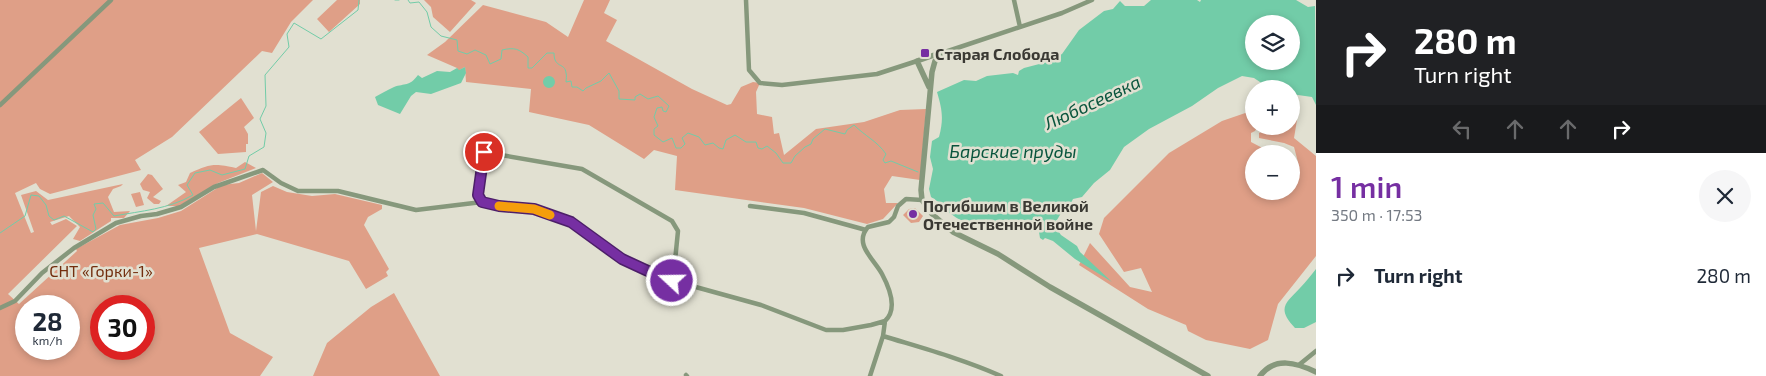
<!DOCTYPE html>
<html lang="en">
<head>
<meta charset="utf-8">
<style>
	body { margin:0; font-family:"Exo 2",sans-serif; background:#f6f6f7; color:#1f2937; height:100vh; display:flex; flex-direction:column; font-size:19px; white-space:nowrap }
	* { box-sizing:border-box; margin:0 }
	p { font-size:16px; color:#747a83 }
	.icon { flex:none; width:28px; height:28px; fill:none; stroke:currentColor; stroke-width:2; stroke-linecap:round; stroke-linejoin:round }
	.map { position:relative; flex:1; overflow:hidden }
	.sheet { display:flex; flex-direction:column; background:#fff; width:450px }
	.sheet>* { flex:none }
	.guide { background:#202124; color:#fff; overflow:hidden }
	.controls { position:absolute; left:1245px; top:15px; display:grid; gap:10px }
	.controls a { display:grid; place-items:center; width:55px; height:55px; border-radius:50%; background:#fff; box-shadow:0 2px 8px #0003; font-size:25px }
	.speed { position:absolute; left:15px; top:295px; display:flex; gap:10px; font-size:25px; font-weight:700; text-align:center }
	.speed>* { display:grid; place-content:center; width:65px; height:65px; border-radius:50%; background:#fff; box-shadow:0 2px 8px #0003; line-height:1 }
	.speed small { font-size:12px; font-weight:400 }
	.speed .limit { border:8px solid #d22; background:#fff; color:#111 }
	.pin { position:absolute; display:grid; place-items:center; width:42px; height:42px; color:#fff; margin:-21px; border:2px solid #fff; border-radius:50%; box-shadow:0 1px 5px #0007 }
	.me { position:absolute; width:55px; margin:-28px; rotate:291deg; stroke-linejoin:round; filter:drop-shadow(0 0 4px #0008) }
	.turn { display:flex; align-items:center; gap:18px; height:105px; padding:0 15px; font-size:22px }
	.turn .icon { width:65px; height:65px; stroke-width:2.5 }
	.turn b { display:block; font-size:35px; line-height:42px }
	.lanes { display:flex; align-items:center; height:48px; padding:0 15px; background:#0003; justify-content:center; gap:25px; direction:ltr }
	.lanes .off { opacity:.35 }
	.round { display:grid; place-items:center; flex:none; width:52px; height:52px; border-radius:26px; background:#f6f6f7 }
	.head { display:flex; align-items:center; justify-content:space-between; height:85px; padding:0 15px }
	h1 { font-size:30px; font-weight:600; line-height:38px; color:#762fa2 }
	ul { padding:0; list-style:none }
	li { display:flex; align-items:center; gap:15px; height:75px; padding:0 15px }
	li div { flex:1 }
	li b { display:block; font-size:19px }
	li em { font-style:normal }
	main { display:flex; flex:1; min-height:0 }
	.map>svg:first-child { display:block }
	.green { fill:#df9f87; fill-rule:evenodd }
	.water { fill:#72cca8; fill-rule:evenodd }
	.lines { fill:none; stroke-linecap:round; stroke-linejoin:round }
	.stream { stroke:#72cca8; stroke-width:1 }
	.minor { stroke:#86987c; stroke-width:4.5 }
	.tertiary { stroke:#86987c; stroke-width:5.5 }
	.route-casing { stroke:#4d1f69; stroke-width:12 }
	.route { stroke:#762fa2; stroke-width:9 }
	.slow { stroke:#f59e0b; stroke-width:9 }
	.poi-dot { fill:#762fa2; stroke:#e1e0d1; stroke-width:2 }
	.labels { text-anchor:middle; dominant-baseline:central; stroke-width:5; stroke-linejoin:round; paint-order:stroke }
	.poi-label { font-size:16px; font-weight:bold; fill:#3a3933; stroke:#e1e0d1; text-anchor:start }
	.park-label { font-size:16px; fill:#732e0e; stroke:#e1e0d1 }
	.water-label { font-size:18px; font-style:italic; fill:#09553d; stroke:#e1e0d1 }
</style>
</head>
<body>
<main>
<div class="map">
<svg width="1316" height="376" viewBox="0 0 1316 376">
	<rect width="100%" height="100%" fill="#e1e0d1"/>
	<path class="green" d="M 0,0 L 313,0 L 291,22 L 272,53 L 262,51 L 172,137 L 135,160 L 141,170 L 50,194 L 40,189 L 36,183 L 15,193 L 31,233 L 34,232 L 21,195 L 36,191 L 48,200 L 123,184 L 121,186 L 113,189 L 108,197 L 114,212 L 130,211 L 124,218 L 111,218 L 111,221 L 80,241 L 73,239 L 80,227 L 69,216 L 50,222 L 52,225 L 66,219 L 77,226 L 8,294 L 19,304 L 77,251 L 76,249 L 120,225 L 158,218 L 181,211 L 222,185 L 239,183 L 262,173 L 273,182 L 252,195 L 256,231 L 261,192 L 273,186 L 287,192 L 312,196 L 335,194 L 382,205 L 382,209 L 368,217 L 364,225 L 389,269 L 386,272 L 388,276 L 366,289 L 349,261 L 257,234 L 199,248 L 230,333 L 273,357 L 260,376 L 0,376 ZM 26,306 L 69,306 L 69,349 L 26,349 ZM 101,306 L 144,306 L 144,349 L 101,349 Z
		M 337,0 L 360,0 L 360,4 L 329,32 L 317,19 Z
		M 424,0 L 471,0 L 476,3 L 450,32 L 433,17 L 431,7 Z
		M 584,0 L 610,0 L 604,13 L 617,20 L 606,41 L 692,89 L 727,105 L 731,104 L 741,87 L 753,82 L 760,83 L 756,92 L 757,114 L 772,117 L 774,134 L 779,133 L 784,155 L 816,129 L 864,122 L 900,110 L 926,109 L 920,180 L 892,176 L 884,189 L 886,203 L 898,203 L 883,219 L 867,224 L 804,208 L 675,190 L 677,156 L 654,150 L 644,159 L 589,125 L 529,112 L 531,89 L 466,82 L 465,67 L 458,71 L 457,68 L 427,55 L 445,42 L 483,5 L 546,22 L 568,37 Z
		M 241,98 L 254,118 L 244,127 L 248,134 L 248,144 L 246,144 L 246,152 L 218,154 L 199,132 Z
		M 1254,110 L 1254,126 L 1258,126 L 1255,131 L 1251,133 L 1251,142 L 1274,154 L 1254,154 L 1254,191 L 1291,191 L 1291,163 L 1299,166 L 1294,147 L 1284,143 L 1259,138 L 1259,133 L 1279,126 L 1291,126 L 1291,122 L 1297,120 L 1294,138 L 1316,156 L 1316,256 L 1278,304 L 1268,340 L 1250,349 L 1206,340 L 1188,331 L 1186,325 L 1148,309 L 1079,265 L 1090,243 L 1130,287 L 1152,292 L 1141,268 L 1124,272 L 1099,234 L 1104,218 L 1169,153 L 1222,121 Z
		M 245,162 L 256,168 L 218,183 L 179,206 L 166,206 L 186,192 L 178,185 L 186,182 L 190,173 C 210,164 214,163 236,168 Z
		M 148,174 L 152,175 L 163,189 L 153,197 L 161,201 L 159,204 L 154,204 L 147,198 L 150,192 L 143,190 L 140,184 Z
		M 140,192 L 144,205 L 136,207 L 131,194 Z
		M 915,208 L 923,216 L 919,222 L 911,223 L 903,215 L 909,209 Z
		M 394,293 L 440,376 L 313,376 L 327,343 L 371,307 Z"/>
	<path class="water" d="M 1151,0 L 1197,0 L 1200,2 L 1201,0 L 1296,0 L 1308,7 L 1315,6 L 1316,105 L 1312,97 L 1291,94 L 1291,89 L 1275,89 L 1263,84 L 1254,78 L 1242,76 L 1218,88 L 1192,106 L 1149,129 L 1124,147 L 1110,170 L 1094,183 L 1082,197 L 1073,199 L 1071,203 L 1067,203 L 1054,225 L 1061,235 L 1077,246 L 1080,252 L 1112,282 L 1075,259 L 1053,241 L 1045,238 L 1043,240 L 1040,238 L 1039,232 L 1029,232 L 1016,228 L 981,226 L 976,223 C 963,226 952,213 941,208 L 940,203 L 931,197 L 929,189 L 933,169 L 930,157 L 932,141 L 939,137 C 944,119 942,109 937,92 L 964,80 L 976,81 L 987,76 L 1013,73 L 1018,75 L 1019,71 L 1024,68 L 1047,62 L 1062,54 L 1079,30 L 1104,11 L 1113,9 L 1120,1 L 1125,6 L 1144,6 ZM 1254,24 L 1291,24 L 1291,61 L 1254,61 Z
		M 465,67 L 466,73 L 461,83 L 431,94 L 416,92 L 411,96 L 400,114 L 378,105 L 375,97 C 381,94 387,90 394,87 C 405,83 409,87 418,75 L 422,78 L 437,71 L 450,72 L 457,68 L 459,70 Z
		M543 82a6 6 0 1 1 12 0a6 6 0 1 1-12 0Z
		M 1316,269 L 1316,322 L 1304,328 L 1295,328 C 1276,308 1286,303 1300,288 C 1306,282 1311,275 1316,269 Z"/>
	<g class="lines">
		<path class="stream" d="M 395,0 L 399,0
			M 408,0 L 410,3 L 419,2 L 427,12 L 431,27 L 441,36 L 457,40 L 458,51 L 467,54 L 475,50 L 486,55 L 490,64 L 501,59 L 502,50 C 515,47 519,49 528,57 L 528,68 L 532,68 L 547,53 L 554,53 C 554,69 565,62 566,73 C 567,76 566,79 566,82 L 571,81 L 572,87 L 577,87 L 583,91 L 586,88 L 601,81 L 609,73 L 619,91 L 619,99 L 635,100 L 635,97 L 640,94 L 648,99 L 658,96 L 669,106 L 666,112 L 663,111 L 662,107 L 657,108 L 654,117 L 658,126 L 654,129 L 654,135 L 663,142 L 672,138 L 676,148 L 681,148 L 685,144 L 682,138 L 688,133 L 699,137 L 705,145 L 713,143 L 719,148 L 723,149 L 726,140 L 735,135 L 746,142 L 756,142 L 758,148 L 762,149 L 767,146 L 776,153 L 783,163 L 791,163 L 795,156 L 805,147 L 811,144 L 813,139 L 825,129 L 845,134 L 847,130 L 854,125 C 865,136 877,141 886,154 L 883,160 L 885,163 L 891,161 L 918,172
			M 0,233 L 25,216 L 31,195 L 39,196 L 46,205 L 49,216 L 54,220 L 64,216 L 93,232 L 96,229 L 93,215 L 96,209 L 94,204 L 103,203 L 114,216 C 141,211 169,209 193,195 L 187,185 L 195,173 L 210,170 L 222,175 L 245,169 L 249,156 L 264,147 L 266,133 L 260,119 L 266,106 L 265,75 L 289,47 L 287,34 L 294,23 L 321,39 L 358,10 L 359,0"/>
		<path class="minor" d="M 746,0 L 749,70 L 760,83 L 782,85 L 877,74 L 917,61
			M 1014,0 L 1020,27
			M 942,53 L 1062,13 L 1092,0
			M 0,105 L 111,0
			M 482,202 L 478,195 L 484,152 L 582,169 L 672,221 L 678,231 L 673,281
			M 750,206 L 804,213 L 866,230
			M 0,308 L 15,301 L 42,273 L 74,248 L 116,223 L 141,216 L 157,214 L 181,207 L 214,187 L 263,170 L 281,183 L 298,191 L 338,191 L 416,210 L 482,202 L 499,206 L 534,209 L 571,223 L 622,259 L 663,278 L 761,305 L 826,330 L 843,330 L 871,325 L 885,321
			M 885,321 C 898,309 889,287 882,274 C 874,259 853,244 868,227 L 889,222 L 894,217 L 898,206 L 906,199 L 922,200
			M 885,321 L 883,336 C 922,348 963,359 1001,376
			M 1300,364 L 1316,351
			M 686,375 L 687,376
			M 870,376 L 883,336"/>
		<path class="tertiary" d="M 942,53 L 935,61 L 932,72 L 921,190 L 922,200 L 932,214 L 953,232 L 998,254 L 1050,287 L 1208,376
			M 929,87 L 917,61 L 940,53
			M 1260,376 C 1275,356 1297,363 1316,372"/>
	</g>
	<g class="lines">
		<g class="route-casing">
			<path id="route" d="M 484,152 L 478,195 L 482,202 L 499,206 L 534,209 L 571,222 L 622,259 L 663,278 L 672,281"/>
		</g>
		<use href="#route" class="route"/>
		<path class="slow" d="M 499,206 L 534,209 L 550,215"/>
	</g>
	<g class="poi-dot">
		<rect x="920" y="48" width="10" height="10" rx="2.5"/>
		<circle cx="913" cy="214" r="5"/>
	</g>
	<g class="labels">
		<g class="poi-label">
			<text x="935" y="53">Старая Слобода</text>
			<text x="923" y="205">Погибшим в Великой<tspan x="923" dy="18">Отечественной войне</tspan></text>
		</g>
		<g class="park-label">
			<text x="101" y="270">СНТ «Горки-1»</text>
		</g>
		<g class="water-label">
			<text transform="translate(1092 102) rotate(-25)">Любосеевка</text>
			<text x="1013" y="151">Барские пруды</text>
		</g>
	</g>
</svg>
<div class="controls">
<a><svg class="icon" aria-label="layers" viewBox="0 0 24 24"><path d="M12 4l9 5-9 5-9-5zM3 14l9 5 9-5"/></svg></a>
<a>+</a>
<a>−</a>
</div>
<div class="speed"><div>28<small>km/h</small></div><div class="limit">30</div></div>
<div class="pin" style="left:484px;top:152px;background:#d93025"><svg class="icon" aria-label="arrive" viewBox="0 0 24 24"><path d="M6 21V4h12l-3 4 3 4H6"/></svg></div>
<svg class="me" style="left:672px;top:281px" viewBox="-20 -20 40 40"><circle r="17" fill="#762fa2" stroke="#fff" stroke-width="3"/><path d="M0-11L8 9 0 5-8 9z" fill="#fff"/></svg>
</div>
<section class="sheet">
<div class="guide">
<div class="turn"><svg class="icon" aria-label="right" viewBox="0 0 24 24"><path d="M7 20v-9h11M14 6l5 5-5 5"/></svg><div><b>280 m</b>Turn right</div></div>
<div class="lanes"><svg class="icon off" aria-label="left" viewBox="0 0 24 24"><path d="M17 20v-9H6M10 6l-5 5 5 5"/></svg><svg class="icon off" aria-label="ahead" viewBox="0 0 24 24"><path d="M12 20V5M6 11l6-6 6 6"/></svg><svg class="icon off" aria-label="ahead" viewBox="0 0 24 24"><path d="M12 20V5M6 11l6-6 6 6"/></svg><svg class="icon" aria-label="right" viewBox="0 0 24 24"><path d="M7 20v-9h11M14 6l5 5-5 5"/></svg></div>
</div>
<div class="head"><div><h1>1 min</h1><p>350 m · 17:53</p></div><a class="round"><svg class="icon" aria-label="close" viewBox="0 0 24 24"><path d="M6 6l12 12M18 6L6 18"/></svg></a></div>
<ul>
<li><svg class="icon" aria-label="right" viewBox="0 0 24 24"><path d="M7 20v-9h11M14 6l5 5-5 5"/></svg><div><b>Turn right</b></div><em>280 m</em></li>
</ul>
</section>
</main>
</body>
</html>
